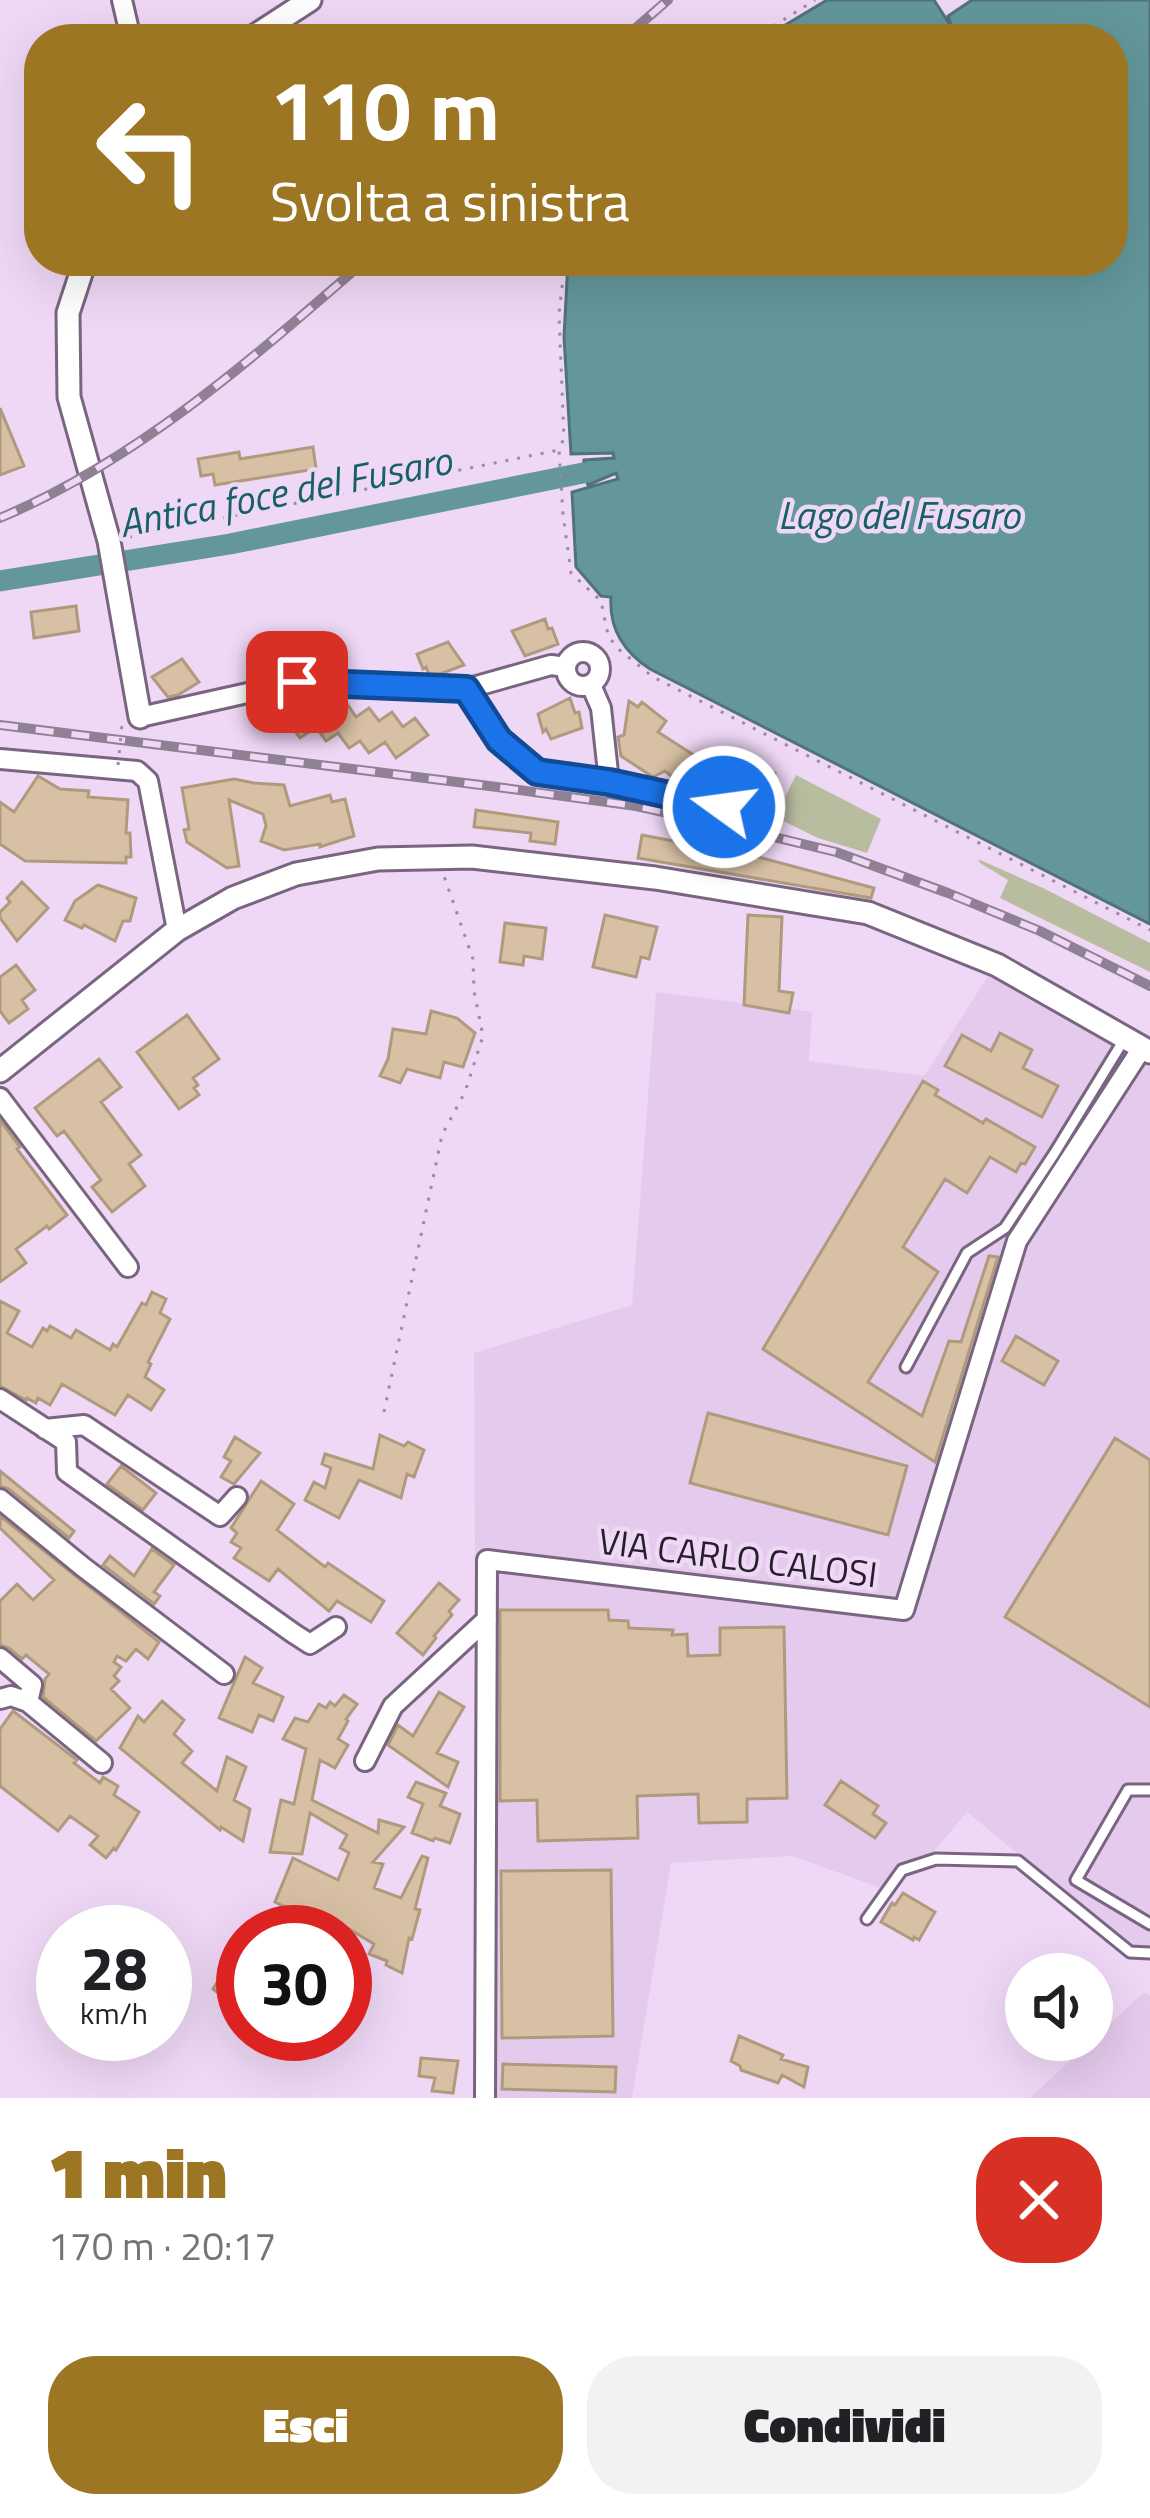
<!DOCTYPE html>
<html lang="it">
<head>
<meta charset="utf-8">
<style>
	body { margin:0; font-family:"Titillium Web",sans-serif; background:#f2f2f2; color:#202124; height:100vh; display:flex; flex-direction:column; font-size:45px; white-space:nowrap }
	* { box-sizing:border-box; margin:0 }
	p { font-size:39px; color:#757577 }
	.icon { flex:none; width:66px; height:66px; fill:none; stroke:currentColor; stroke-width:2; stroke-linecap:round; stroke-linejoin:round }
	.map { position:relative; height:2098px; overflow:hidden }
	.side { display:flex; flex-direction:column; background:#fff; flex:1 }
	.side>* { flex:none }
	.hud { position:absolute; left:24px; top:24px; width:1104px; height:252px; border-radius:48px; box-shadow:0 12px 48px #0002; background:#9d7623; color:#fff; overflow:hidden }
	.controls { position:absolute; left:1005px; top:1953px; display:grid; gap:24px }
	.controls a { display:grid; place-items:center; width:108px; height:108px; border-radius:50%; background:#fff; box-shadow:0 12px 48px #0002; font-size:60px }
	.speed { position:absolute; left:36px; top:1905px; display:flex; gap:24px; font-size:60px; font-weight:700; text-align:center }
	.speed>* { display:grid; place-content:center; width:156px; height:156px; border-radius:50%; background:#fff; box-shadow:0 12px 48px #0002; line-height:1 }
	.speed small { font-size:30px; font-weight:400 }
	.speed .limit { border:18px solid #d22; background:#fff; color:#111 }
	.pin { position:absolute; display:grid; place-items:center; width:102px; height:102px; color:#fff; margin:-51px; border-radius:24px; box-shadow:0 6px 18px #0006 }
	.me { position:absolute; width:132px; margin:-66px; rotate:284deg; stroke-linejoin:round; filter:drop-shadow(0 0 9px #0008) }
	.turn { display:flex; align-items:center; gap:42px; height:252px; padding:0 48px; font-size:54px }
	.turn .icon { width:156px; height:156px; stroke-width:2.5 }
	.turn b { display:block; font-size:84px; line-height:102px }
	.round { display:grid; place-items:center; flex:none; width:126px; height:126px; border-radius:48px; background:#f2f2f2 }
	.head { display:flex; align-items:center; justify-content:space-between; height:204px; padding:0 48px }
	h1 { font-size:72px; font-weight:800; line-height:90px; color:#9d7623 }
	.cta { display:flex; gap:24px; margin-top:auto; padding:24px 48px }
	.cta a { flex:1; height:138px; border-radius:48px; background:#9d7623; color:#fff; font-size:48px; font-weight:800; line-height:138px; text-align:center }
	.cta a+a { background:#f2f2f2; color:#202124 }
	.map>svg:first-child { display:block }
	.built { fill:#e4caed }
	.green { fill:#b9bda0 }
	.water { fill:#63979b; stroke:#517378; stroke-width:3 }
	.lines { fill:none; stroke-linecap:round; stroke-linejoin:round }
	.canal { stroke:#63979b; stroke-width:21 }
	.building { fill:#d8c0a4; stroke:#b09a7e; stroke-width:3 }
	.service-casing { stroke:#79657f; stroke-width:15 }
	.minor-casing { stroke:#79657f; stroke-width:24 }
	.tertiary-casing { stroke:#79657f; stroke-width:27 }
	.path { stroke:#9b8aa0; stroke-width:3; stroke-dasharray:3 9; stroke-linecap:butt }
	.service { stroke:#fff; stroke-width:9 }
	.minor { stroke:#fff; stroke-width:18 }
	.tertiary { stroke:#fff; stroke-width:21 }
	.rail-casing { stroke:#908094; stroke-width:10 }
	.rail { stroke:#efd8f6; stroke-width:6; stroke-dasharray:18; stroke-linecap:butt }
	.path-bridge { stroke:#9b8aa0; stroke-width:3; stroke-dasharray:3 9; stroke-linecap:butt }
	.route-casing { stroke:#114b97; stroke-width:30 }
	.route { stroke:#1a73e8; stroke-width:21 }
	.labels { text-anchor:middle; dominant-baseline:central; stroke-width:9; stroke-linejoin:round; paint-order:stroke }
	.street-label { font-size:36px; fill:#261e28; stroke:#efd8f6 }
	.water-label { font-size:39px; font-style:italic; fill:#176065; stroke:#efd8f6 }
</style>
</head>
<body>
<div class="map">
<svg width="1150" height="2098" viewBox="0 0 1150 2098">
	<rect width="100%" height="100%" fill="#efd8f6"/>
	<path class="built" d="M 999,959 L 1150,1049 L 1150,1948 L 1131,1947 L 967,1812 L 934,1851 L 904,1865 L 881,1888 L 792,1856 L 671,1863 L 632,2098 L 478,2098 L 474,1353 L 632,1305 L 656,992 L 812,1012 L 809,1061 L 924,1076 Z
		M 1144,1992 L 1150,1996 L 1150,2098 L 1030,2098 Z"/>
	<path class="green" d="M 796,775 L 881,819 L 867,853 L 818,838 L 775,817 Z
		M 978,859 L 1043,888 L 1150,943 L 1150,972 L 1000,898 L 1008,880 L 980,863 Z"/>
	<path class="water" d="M 827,0 L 934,0 L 952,28 L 948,16 L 972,0 L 1150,0 L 1150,924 L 650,669 C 624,652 609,628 611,597 L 601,596 L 576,567 L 572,492 L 618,479 L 616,473 L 588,485 L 583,473 L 584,460 L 614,458 L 613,453 L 571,454 L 564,337 L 568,261 L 1113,261 L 1113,39 L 762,39 Z"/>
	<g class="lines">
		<path class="canal" d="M 0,581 L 230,544 L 583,473"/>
	</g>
	<path class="building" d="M 0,408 L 24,466 L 0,475 Z
		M 313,447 L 316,469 L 215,485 L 213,474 L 201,476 L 198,459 L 239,452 L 240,459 Z
		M 76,606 L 79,631 L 34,638 L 31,612 Z
		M 545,619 L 548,629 L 552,628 L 558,644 L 525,656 L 512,631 Z
		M 285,638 L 300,666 L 265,675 L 262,665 L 255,664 L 256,650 Z
		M 448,642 L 464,665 L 440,674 L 429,674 L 426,667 L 423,669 L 417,654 Z
		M 182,659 L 199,682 L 178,695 L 168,697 L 152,677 Z
		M 299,696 L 307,707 L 321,697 L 332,712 L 346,702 L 356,717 L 369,708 L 379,721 L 392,712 L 403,727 L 415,718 L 428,735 L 396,758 L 385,742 L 369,753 L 360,741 L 349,748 L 338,733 L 326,741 L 316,727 L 300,738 L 288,721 L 276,730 L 266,715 L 292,697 Z
		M 570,698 L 575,713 L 579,712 L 582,728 L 551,739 L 546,729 L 543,732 L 538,714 Z
		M 629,701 L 638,707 L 642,702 L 666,721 L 658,732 L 706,763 L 775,773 L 773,790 L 768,790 L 764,797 L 726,794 L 679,782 L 665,771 L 653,777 L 621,756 L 618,737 L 624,735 Z
		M 38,776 L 60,789 L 89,791 L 88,797 L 128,800 L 126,833 L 130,833 L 131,857 L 126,857 L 126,863 L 25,861 L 0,844 L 0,802 L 14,812 Z
		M 234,779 L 254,783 L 284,785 L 290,806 L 330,795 L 332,802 L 345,799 L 354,836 L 320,847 L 320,844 L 284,850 L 261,841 L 266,826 L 263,814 L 229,800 L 239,866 L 227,868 L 187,842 L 184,830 L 189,829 L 182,788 Z
		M 476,810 L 558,822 L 555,844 L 530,841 L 531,833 L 474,827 Z
		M 642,835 L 762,858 L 874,888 L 871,898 L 638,858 Z
		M 22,882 L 48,908 L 17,941 L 0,918 L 0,912 L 10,902 L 7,898 Z
		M 98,885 L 136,898 L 130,921 L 123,921 L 115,941 L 84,925 L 82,928 L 65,920 L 75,901 Z
		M 605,915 L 657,927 L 649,959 L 641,957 L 636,977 L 593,967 Z
		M 748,915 L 782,917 L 779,991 L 793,993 L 789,1013 L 744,1005 Z
		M 505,923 L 546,928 L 542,959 L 524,956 L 523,965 L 500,962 Z
		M 16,965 L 35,990 L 22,1000 L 28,1009 L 9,1023 L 0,1011 L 0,977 Z
		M 431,1011 L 457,1018 L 475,1033 L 463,1067 L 444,1062 L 440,1078 L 407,1069 L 400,1083 L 380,1076 L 388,1059 L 393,1029 L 426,1034 Z
		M 187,1015 L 219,1059 L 193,1078 L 198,1085 L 194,1088 L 199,1095 L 179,1109 L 137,1052 Z
		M 1000,1033 L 1032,1050 L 1023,1068 L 1058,1086 L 1042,1117 L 945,1066 L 962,1035 L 991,1051 Z
		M 99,1059 L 121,1087 L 101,1102 L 141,1155 L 129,1164 L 145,1186 L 112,1212 L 92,1187 L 101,1180 L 64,1131 L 57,1136 L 35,1108 Z
		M 923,1081 L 938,1090 L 935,1095 L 983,1123 L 986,1119 L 1035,1147 L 1025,1164 L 1021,1163 L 1016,1172 L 990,1157 L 967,1193 L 945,1179 L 903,1247 L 938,1272 L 868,1382 L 922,1416 L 949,1341 L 961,1342 L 989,1256 L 998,1257 L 935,1462 L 763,1349 Z
		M 0,1120 L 20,1147 L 17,1149 L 67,1215 L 49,1229 L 47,1226 L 16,1249 L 26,1263 L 0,1282 Z
		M 152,1292 L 166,1299 L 160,1313 L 170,1319 L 148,1362 L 151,1364 L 145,1377 L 164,1390 L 151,1410 L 128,1395 L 115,1415 L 62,1384 L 50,1405 L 38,1398 L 36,1403 L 27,1398 L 26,1400 L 0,1386 L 0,1301 L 19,1311 L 7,1333 L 32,1347 L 43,1328 L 47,1331 L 50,1326 L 71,1338 L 76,1330 L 110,1350 L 113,1344 L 117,1347 L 142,1303 L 146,1305 Z
		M 1016,1336 L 1058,1361 L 1044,1385 L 1002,1361 Z
		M 708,1413 L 907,1466 L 888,1535 L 690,1483 Z
		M 380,1435 L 404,1446 L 408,1442 L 424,1450 L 414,1477 L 407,1474 L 401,1498 L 359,1480 L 339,1518 L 305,1500 L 314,1482 L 325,1488 L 331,1468 L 322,1464 L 325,1454 L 373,1469 Z
		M 235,1437 L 260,1453 L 234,1484 L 221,1477 L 231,1461 L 224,1457 Z
		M 1115,1438 L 1150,1460 L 1150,1707 L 1005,1617 Z
		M 121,1466 L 156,1493 L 143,1510 L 107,1484 Z
		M 0,1471 L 74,1531 L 69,1538 L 9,1489 L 0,1486 Z
		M 261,1481 L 294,1504 L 277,1530 L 325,1567 L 328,1563 L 384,1601 L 371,1622 L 337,1601 L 329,1611 L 278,1569 L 269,1581 L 234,1558 L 241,1548 L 231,1542 L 237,1533 L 231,1528 Z
		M 0,1516 L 159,1642 L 148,1659 L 136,1649 L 126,1661 L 117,1656 L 114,1662 L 121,1667 L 114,1676 L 119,1681 L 111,1689 L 130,1708 L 96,1741 L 43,1697 L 45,1679 L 49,1674 L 26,1655 L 22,1659 L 9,1648 L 0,1645 L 0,1601 L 17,1584 L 33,1600 L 54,1580 L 0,1528 Z
		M 152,1549 L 174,1565 L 154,1592 L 160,1596 L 154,1604 L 103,1565 L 110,1556 L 134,1576 Z
		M 439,1583 L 459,1600 L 449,1611 L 452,1615 L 434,1636 L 436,1638 L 423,1655 L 397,1633 Z
		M 500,1610 L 608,1610 L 609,1620 L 628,1621 L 629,1628 L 673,1630 L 672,1635 L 687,1634 L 688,1656 L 720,1655 L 720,1628 L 784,1627 L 787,1798 L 747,1799 L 747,1822 L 699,1823 L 698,1794 L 637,1796 L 638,1838 L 538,1841 L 537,1800 L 500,1801 Z
		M 245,1657 L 262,1668 L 253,1683 L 283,1697 L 273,1721 L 259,1715 L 252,1732 L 219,1718 Z
		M 439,1692 L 464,1707 L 437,1753 L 458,1762 L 448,1787 L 388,1745 L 398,1725 L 413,1736 Z
		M 344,1695 L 357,1704 L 346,1719 L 348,1721 L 338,1739 L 348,1745 L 335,1768 L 320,1760 L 312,1800 L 378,1833 L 379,1820 L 404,1827 L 373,1862 L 383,1864 L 374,1888 L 401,1898 L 422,1856 L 428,1858 L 415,1909 L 420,1910 L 412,1939 L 409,1938 L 402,1973 L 386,1965 L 387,1961 L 369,1954 L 374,1944 L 349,1929 L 346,1937 L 345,1932 L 322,1932 L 307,1924 L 309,1919 L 275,1902 L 293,1858 L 338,1880 L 349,1853 L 340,1848 L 347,1835 L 310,1813 L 302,1854 L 270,1852 L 281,1800 L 294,1804 L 306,1749 L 283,1739 L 295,1718 L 308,1722 L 319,1704 L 326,1708 L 330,1702 L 335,1706 Z
		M 162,1701 L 184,1720 L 174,1734 L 192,1751 L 182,1763 L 217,1791 L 227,1757 L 246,1767 L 234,1800 L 250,1809 L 243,1841 L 221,1827 L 220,1830 L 120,1748 L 138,1716 L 144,1722 Z
		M 13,1711 L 77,1760 L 74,1763 L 100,1783 L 103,1777 L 118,1786 L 114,1795 L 139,1812 L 116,1850 L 114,1848 L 106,1858 L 90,1845 L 98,1836 L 70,1816 L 58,1831 L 0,1786 L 0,1729 Z
		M 841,1781 L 878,1806 L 873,1814 L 886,1823 L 875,1838 L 825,1805 Z
		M 416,1782 L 446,1793 L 440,1806 L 460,1814 L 450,1843 L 435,1838 L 433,1841 L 412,1833 L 423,1804 L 408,1797 Z
		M 611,1870 L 613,2036 L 502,2038 L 501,1871 Z
		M 903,1893 L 935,1912 L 919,1940 L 914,1937 L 913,1940 L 881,1922 L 892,1903 L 895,1905 Z
		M 243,1940 L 243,1976 L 229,2002 L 213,1989 Z
		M 739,2036 L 783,2055 L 781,2059 L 808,2067 L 804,2087 L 782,2075 L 778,2083 L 741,2070 L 740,2066 L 731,2061 Z
		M 421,2058 L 458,2061 L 453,2093 L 432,2091 L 435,2078 L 419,2076 Z
		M 503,2064 L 616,2067 L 615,2092 L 502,2089 Z"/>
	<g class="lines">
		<g class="service-casing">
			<path id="service" d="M 906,1367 L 967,1253 L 1005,1228 L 1054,1154 L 1125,1038
				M 1150,1790 L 1128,1790 L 1076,1880 L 1150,1924
				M 867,1919 L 902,1870 L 936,1859 L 1018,1861 L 1130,1952 L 1150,1953"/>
		</g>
		<g class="minor-casing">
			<path id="minor" d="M 122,0 L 131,39
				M566 669a17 17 0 1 1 34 0a17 17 0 1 1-34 0Z
				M 591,685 L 601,708 L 609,782
				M 466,689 L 499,740 L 537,772 L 609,782 L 688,797 L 761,817
				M 140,717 L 297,682 L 466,689 L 551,665 L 566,667
				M 0,759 L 137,771 L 148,781 L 177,930
				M 0,1098 L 128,1267
				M 0,1399 L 66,1442 L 67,1472 L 293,1633 L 310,1644 L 336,1627
				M 45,1429 L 84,1425 L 220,1516 L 237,1497
				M 0,1499 L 83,1567 L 224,1674
				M 0,1658 L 32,1685 L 28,1702 L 102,1763
				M 0,1699 L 11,1696 L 28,1702
				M 365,1761 L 393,1706 L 487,1619
				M 485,2098 L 487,1560 L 904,1610 L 1017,1241 L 1142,1048"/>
		</g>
		<g class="tertiary-casing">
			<path id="tertiary" d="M 250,39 L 310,0
				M 85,261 L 68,313 L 69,397 L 109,541 L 140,717
				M 0,1071 L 177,930 L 233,898 L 296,874 L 378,859 L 472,857 L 655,878 L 868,913 L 997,965 L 1150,1052"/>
		</g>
		<path class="path" d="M 753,39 L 815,0
			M 565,261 L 559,314 L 564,438 L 559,450 L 563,514 L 571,573 L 601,601 L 608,635 L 617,648 L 653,677 L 1150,930
			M 129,537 L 559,450
			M 384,1412 L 442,1135 L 465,1092 L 483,1036 L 474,991 L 473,959 L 444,876"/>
		<use href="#service" class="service"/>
		<use href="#minor" class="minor"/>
		<use href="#tertiary" class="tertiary"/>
		<g class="rail-casing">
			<path id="rail" d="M 623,39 L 668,0
				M 0,518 C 138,460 253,358 365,261
				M 0,725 L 497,787 L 636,806 L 737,828 L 836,852 L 948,893 L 1040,931 L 1150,986"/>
		</g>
		<use href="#rail" class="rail"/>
		<path class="path-bridge" d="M 118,765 L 122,725"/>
	</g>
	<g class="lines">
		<g class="route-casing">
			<path id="route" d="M 297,682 L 466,689 L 499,740 L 537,772 L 609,782 L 724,807"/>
		</g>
		<use href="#route" class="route"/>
	</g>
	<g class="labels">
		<g class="street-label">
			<text transform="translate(738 1557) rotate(7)">VIA CARLO CALOSI</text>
		</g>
		<g class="water-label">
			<text transform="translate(285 491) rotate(-11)">Antica foce del Fusaro</text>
			<text x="899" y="514">Lago del Fusaro</text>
		</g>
	</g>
</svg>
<div class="controls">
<a><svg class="icon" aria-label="sound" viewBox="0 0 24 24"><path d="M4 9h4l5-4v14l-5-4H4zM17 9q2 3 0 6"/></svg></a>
</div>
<div class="speed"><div>28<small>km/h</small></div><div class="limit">30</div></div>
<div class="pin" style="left:297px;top:682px;background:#d93025"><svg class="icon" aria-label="arrive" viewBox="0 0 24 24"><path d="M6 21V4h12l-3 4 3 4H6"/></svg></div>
<svg class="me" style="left:724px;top:807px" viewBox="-20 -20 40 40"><circle r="17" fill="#1a73e8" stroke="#fff" stroke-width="3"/><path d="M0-11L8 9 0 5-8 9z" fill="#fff"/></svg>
<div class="hud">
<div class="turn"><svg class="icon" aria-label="left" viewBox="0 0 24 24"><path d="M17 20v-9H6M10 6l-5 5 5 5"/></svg><div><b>110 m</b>Svolta a sinistra</div></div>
</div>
</div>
<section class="side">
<div class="head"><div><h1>1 min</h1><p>170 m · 20:17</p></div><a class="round" style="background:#d93025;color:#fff"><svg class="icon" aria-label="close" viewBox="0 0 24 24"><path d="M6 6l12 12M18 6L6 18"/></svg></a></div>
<div class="cta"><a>Esci</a><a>Condividi</a></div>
</section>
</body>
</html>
